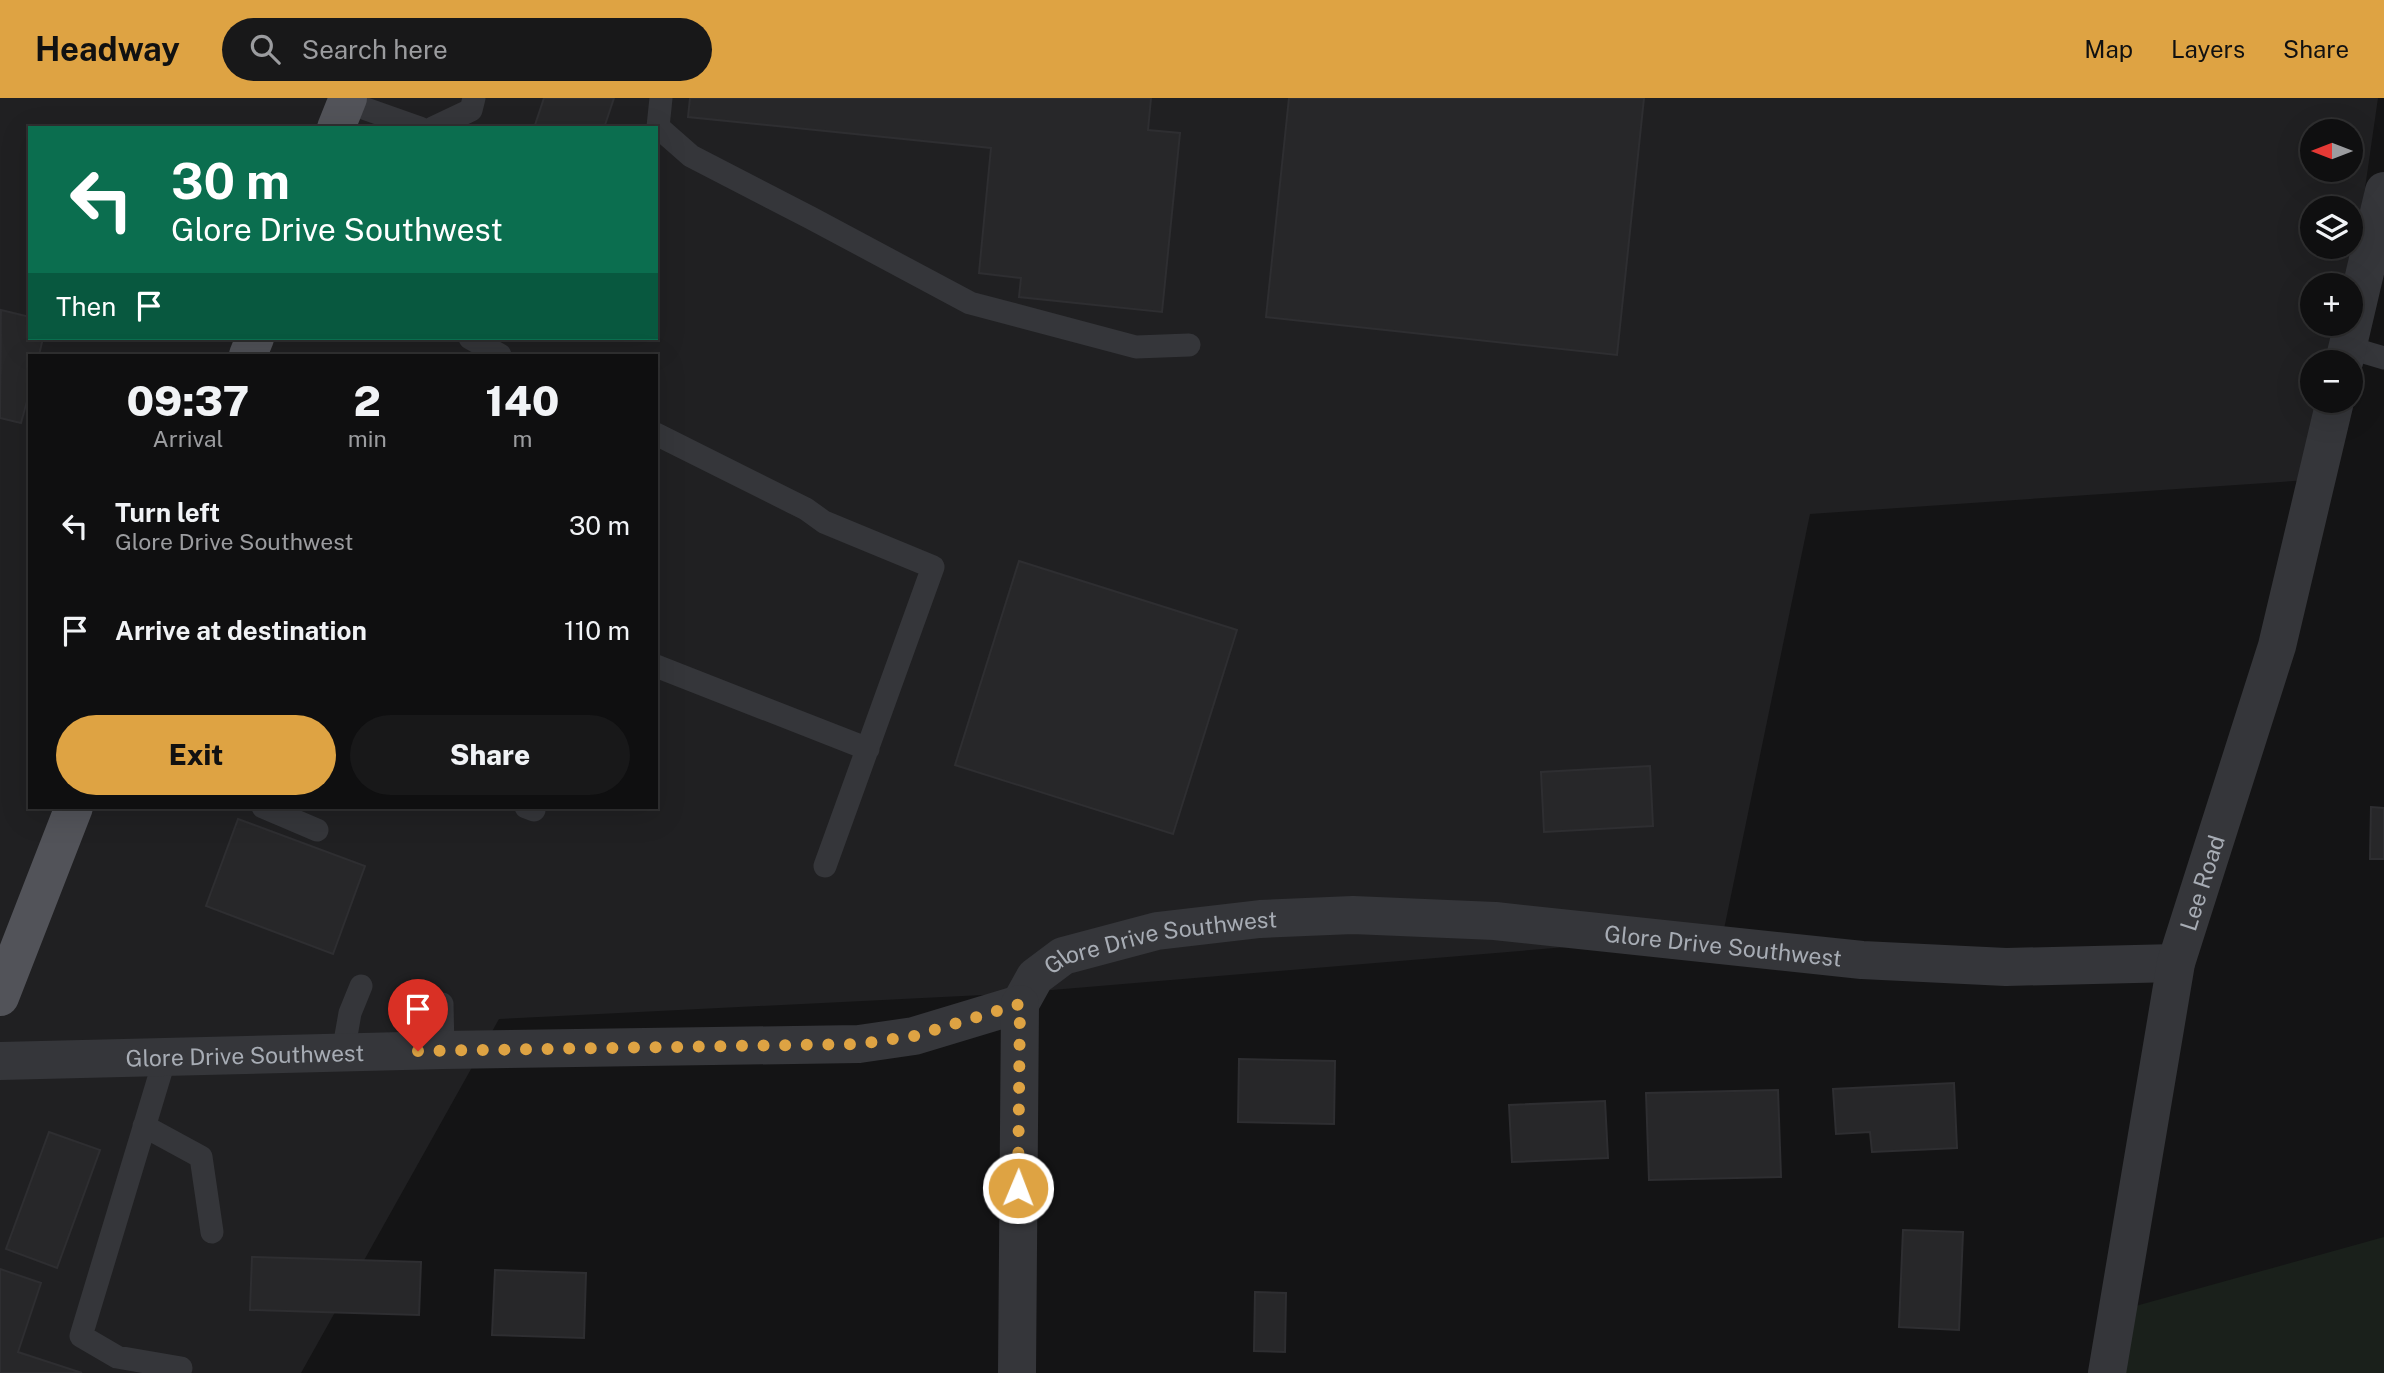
<!DOCTYPE html>
<html lang="en">
<head>
<meta charset="utf-8">
<style>
	body { margin:0; font-family:"Public Sans",sans-serif; background:#181819; color:#f1f3f6; height:100vh; display:flex; flex-direction:column; font-size:26px; white-space:nowrap }
	* { box-sizing:border-box; margin:0 }
	p { font-size:23px; color:#9b9c9f }
	.icon { flex:none; width:38px; height:38px; fill:none; stroke:currentColor; stroke-width:2; stroke-linecap:round; stroke-linejoin:round }
	.map { position:relative; flex:1; overflow:hidden }
	.drawer { position:absolute; left:28px; top:256px; width:630px; height:455px; display:flex; flex-direction:column; background:#0f0f10; border-radius:0px; box-shadow:0 7px 28px #0002,0 0 0 2px #2f2f30 }
	.drawer>* { flex:none }
	.top-card { position:absolute; left:28px; top:28px; width:630px; height:214px; border-radius:0px; box-shadow:0 7px 28px #0002,0 0 0 2px #2f2f30; background:#0b6e4f; color:#fff; overflow:hidden }
	.needle { width:46px; rotate:270deg }
	.fabs { position:absolute; left:2300px; top:21px; display:grid; gap:14px }
	.fabs a { display:grid; place-items:center; width:63px; height:63px; border-radius:50%; background:#0f0f10; box-shadow:0 7px 28px #0002,0 0 0 2px #2f2f30; font-size:35px }
	.pin { position:absolute; display:grid; place-items:center; width:60px; height:60px; color:#fff; margin:-72px -30px; border-radius:50% 50% 50% 0; rotate:-45deg; box-shadow:0 0 7px #0007 }
	.pin .icon { rotate:45deg }
	.me { position:absolute; width:77px; margin:-38px; rotate:1deg; stroke-linejoin:round; filter:drop-shadow(0 0 5px #0008) }
	.turn { display:flex; align-items:center; gap:24px; height:147px; padding:0 28px; font-size:32px }
	.turn .icon { width:91px; height:91px; stroke-width:2.5 }
	.turn b { display:block; font-size:49px; line-height:60px }
	.then { display:flex; align-items:center; height:66px; padding:0 28px; background:#0003; gap:14px; font-size:26px }
	.eta { display:flex; justify-content:space-evenly; align-items:center; height:119px; text-align:center }
	.eta b { font-size:42px; font-weight:800; line-height:49px }
	.cta { display:flex; gap:14px; margin-top:auto; padding:14px 28px }
	.cta a { flex:1; height:80px; border-radius:42px; background:#dea343; color:#111; font-size:28px; font-weight:800; line-height:80px; text-align:center }
	.cta a+a { background:#181819; color:#f1f3f6 }
	ul { padding:0; list-style:none }
	li { display:flex; align-items:center; gap:21px; height:105px; padding:0 28px }
	li div { flex:1 }
	li b { display:block; font-size:26px }
	li em { font-style:normal }
	header { display:flex; align-items:center; gap:42px; box-sizing:border-box; height:98px; padding:0 35px; background:#dea343; color:#111 }
	header strong { font-size:33px }
	nav { display:flex; gap:38px; margin-inline-start:auto; font-size:24px }
	.search { width:490px; height:63px; background:#181819; display:flex; align-items:center; gap:18px; box-sizing:border-box; padding:0 24px; border-radius:38px; color:#9b9c9f; font-size:26px }
	.map>svg:first-child { display:block }
	.built { fill:#202022; fill-rule:evenodd }
	.green { fill:#1a201b }
	.building { fill:#272729; stroke:#2e2e31; stroke-width:2 }
	.lines { fill:none; stroke-linecap:round; stroke-linejoin:round }
	.service { stroke:#35363a; stroke-width:23 }
	.minor { stroke:#35363a; stroke-width:38 }
	.primary { stroke:#525359; stroke-width:38 }
	.route { stroke:#dea343; stroke-width:12; stroke-dasharray:0 21.6 }
	.labels { text-anchor:middle; dominant-baseline:central; stroke-width:7; stroke-linejoin:round; paint-order:stroke }
	.street-label { font-size:23px; fill:#a7acb4; stroke:#0f0f10 }
</style>
</head>
<body>
<header>
<strong>Headway</strong>
<div class="search"><svg class="icon" aria-label="search" viewBox="0 0 24 24"><circle cx="10" cy="10" r="6"/><path d="M15 15l6 6"/></svg>Search here</div>
<nav><a>Map</a><a>Layers</a><a>Share</a></nav>
</header>
<div class="map">
<svg width="2384" height="1275" viewBox="0 0 2384 1275">
	<rect width="100%" height="100%" fill="#141415"/>
	<path class="built" d="M 0,0 L 2378,0 L 2350,194 L 2350,187 L 2312,187 L 2312,226 L 2346,226 L 2340,264 L 2312,264 L 2312,303 L 2335,303 L 2323,381 L 1810,416 L 1723,836 L 1003,896 L 499,921 L 301,1275 L 0,1275 ZM 30,30 L 656,30 L 656,240 L 30,240 ZM 2312,33 L 2350,33 L 2350,72 L 2312,72 ZM 2312,110 L 2350,110 L 2350,149 L 2312,149 ZM 30,257 L 656,257 L 656,709 L 30,709 Z"/>
	<path class="green" d="M 2384,1139 L 2384,1275 L 2121,1275 L 2132,1209 Z"/>
	<path class="building" d="M 544,0 L 614,0 L 604,30 L 534,30 Z
		M 690,0 L 1151,0 L 1148,32 L 1180,35 L 1162,214 L 1019,199 L 1021,180 L 979,175 L 991,50 L 688,19 Z
		M 1289,0 L 1644,0 L 1617,257 L 1266,219 Z
		M 1,212 L 30,219 L 30,240 L 43,240 L 39,257 L 30,257 L 30,292 L 21,325 L 0,320 Z
		M 1019,463 L 1237,532 L 1173,736 L 955,667 Z
		M 1650,668 L 1653,728 L 1544,734 L 1541,674 Z
		M 2371,709 L 2384,710 L 2384,761 L 2370,761 Z
		M 238,721 L 365,768 L 333,856 L 206,808 Z
		M 1239,961 L 1335,963 L 1334,1026 L 1238,1024 Z
		M 1954,985 L 1957,1050 L 1872,1054 L 1870,1034 L 1836,1036 L 1833,991 Z
		M 1778,992 L 1781,1079 L 1649,1082 L 1646,995 Z
		M 1605,1003 L 1608,1060 L 1512,1064 L 1509,1007 Z
		M 49,1034 L 100,1052 L 57,1170 L 6,1151 Z
		M 1903,1132 L 1963,1134 L 1959,1232 L 1899,1229 Z
		M 252,1159 L 421,1164 L 419,1217 L 250,1212 Z
		M 0,1171 L 41,1185 L 18,1254 L 82,1275 L 0,1275 Z
		M 495,1172 L 586,1175 L 584,1240 L 492,1237 Z
		M 1255,1194 L 1286,1195 L 1285,1254 L 1254,1253 Z"/>
	<g class="lines">
		<path class="service" d="M 661,0 L 658,29 L 691,58 L 811,120 L 970,205 L 1136,249 L 1189,247
			M 346,4 L 420,30
			M 433,30 L 471,12 L 474,0
			M 470,240 L 500,257
			M 2347,249 L 2384,260
			M 656,336 L 806,411 L 824,424 L 933,469 L 825,768
			M 656,568 L 868,651
			M 263,709 L 317,732
			M 526,709 L 534,712
			M 442,906 L 443,952
			M 343,955 L 350,915 L 361,888
			M 165,960 L 81,1238 L 117,1259 L 181,1270
			M 144,1028 L 201,1059 L 212,1134"/>
		<g class="minor">
			<path d="M 2344,264 L 2384,93"/>
			<path id="s1" d="M 0,963 L 443,952 L 859,946 L 914,938 L 1020,906 L 1035,879 L 1063,858 L 1157,833 L 1260,821 L 1353,817 L 1495,823 L 1862,862 L 2006,869 L 2176,865"/>
			<path d="M 1017,1275 L 1020,906"/>
			<path id="s2" d="M 2107,1275 L 2176,865 L 2277,548 L 2335,303"/>
		</g>
		<path class="primary" d="M 336,30 L 348,0
			M 248,257 L 255,240
			M 0,899 L 74,709"/>
	</g>
	<g class="lines">
		<path class="route" d="M 418,953 L 859,946 L 914,938 L 1020,906 L 1018,1090"/>
	</g>
	<g class="labels">
		<g class="street-label">
			<text stroke="none"><textPath href="#s2" startOffset="500">Lee Road</textPath></text>
			<text stroke="none"><textPath href="#s1" startOffset="1757">Glore Drive Southwest</textPath></text>
			<text stroke="none"><textPath href="#s1" startOffset="1190">Glore Drive Southwest</textPath></text>
			<text stroke="none"><textPath href="#s1" startOffset="245">Glore Drive Southwest</textPath></text>
		</g>
	</g>
</svg>
<div class="fabs">
<a><svg class="needle" viewBox="-14 -14 28 28"><path d="M0-13l5 13h-10z" fill="#e53935"/><path d="M0 13l5-13h-10z" fill="#9b9c9f"/></svg></a>
<a><svg class="icon" aria-label="layers" viewBox="0 0 24 24"><path d="M12 4l9 5-9 5-9-5zM3 14l9 5 9-5"/></svg></a>
<a>+</a>
<a>−</a>
</div>
<div class="pin" style="left:418px;top:953px;background:#d93025"><svg class="icon" aria-label="arrive" viewBox="0 0 24 24"><path d="M6 21V4h12l-3 4 3 4H6"/></svg></div>
<svg class="me" style="left:1018px;top:1090px" viewBox="-20 -20 40 40"><circle r="17" fill="#dea343" stroke="#fff" stroke-width="3"/><path d="M0-11L8 9 0 5-8 9z" fill="#fff"/></svg>
<div class="top-card">
<div class="turn"><svg class="icon" aria-label="left" viewBox="0 0 24 24"><path d="M17 20v-9H6M10 6l-5 5 5 5"/></svg><div><b>30 m</b>Glore Drive Southwest</div></div>
<div class="then">Then<svg class="icon" aria-label="arrive" viewBox="0 0 24 24"><path d="M6 21V4h12l-3 4 3 4H6"/></svg></div>
</div>
<section class="drawer">
<div class="eta">
<div><b>09:37</b><p>Arrival</p></div>
<div><b>2</b><p>min</p></div>
<div><b>140</b><p>m</p></div>
</div>
<ul>
<li><svg class="icon" aria-label="left" viewBox="0 0 24 24"><path d="M17 20v-9H6M10 6l-5 5 5 5"/></svg><div><b>Turn left</b><p>Glore Drive Southwest</p></div><em>30 m</em></li>
<li><svg class="icon" aria-label="arrive" viewBox="0 0 24 24"><path d="M6 21V4h12l-3 4 3 4H6"/></svg><div><b>Arrive at destination</b></div><em>110 m</em></li>
</ul>
<div class="cta"><a>Exit</a><a>Share</a></div>
</section>
</div>
</body>
</html>
